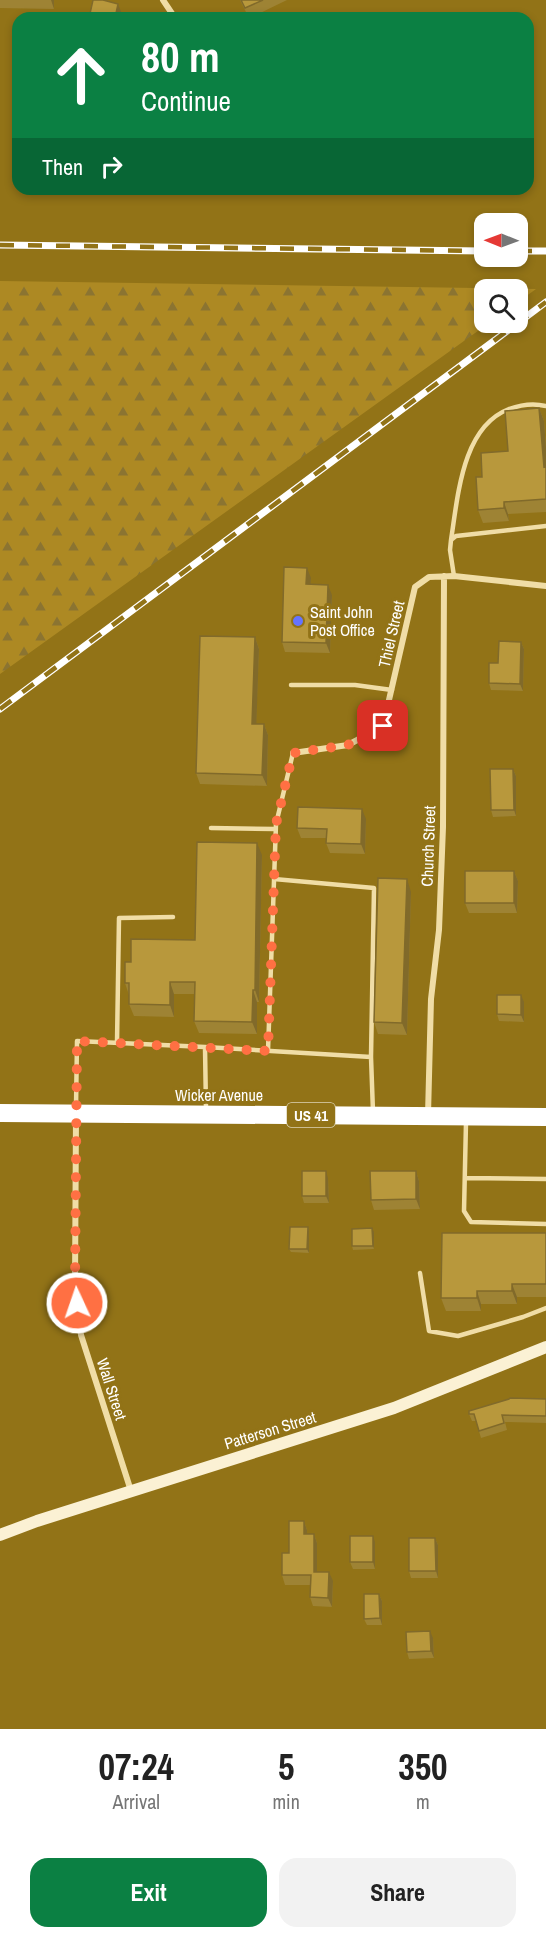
<!DOCTYPE html>
<html lang="en">
<head>
<meta charset="utf-8">
<style>
	body { margin:0; font-family:"Archivo Narrow",sans-serif; background:#f2f2f2; color:#222; height:100vh; display:flex; flex-direction:column; font-size:22px; white-space:nowrap }
	* { box-sizing:border-box; margin:0 }
	p { font-size:20px; color:#767676 }
	.icon { flex:none; width:33px; height:33px; fill:none; stroke:currentColor; stroke-width:2; stroke-linecap:round; stroke-linejoin:round }
	.map { position:relative; height:1729px; overflow:hidden }
	.details { display:flex; flex-direction:column; background:#fff; flex:1 }
	.details>* { flex:none }
	.guide { position:absolute; left:12px; top:12px; width:522px; height:183px; border-radius:18px; box-shadow:0 3px 9px #0003; background:#0b8043; color:#fff; overflow:hidden }
	.needle { width:39px; rotate:271deg }
	.fabs { position:absolute; left:474px; top:213px; display:grid; gap:12px }
	.fabs a { display:grid; place-items:center; width:54px; height:54px; border-radius:12px; background:#fff; box-shadow:0 3px 9px #0003; font-size:30px }
	.pin { position:absolute; display:grid; place-items:center; width:51px; height:51px; color:#fff; margin:-26px; border-radius:12px; box-shadow:0 3px 9px #0006 }
	.me { position:absolute; width:66px; margin:-33px; rotate:357deg; stroke-linejoin:round; filter:drop-shadow(0 0 4px #0008) }
	.turn { display:flex; align-items:center; gap:21px; height:126px; padding:0 30px; font-size:27px }
	.turn .icon { width:78px; height:78px; stroke-width:2.5 }
	.turn b { display:block; font-size:42px; line-height:51px }
	.then { display:flex; align-items:center; height:57px; padding:0 30px; background:#0003; gap:12px; font-size:22px }
	.eta { display:flex; justify-content:space-evenly; align-items:center; height:102px; text-align:center }
	.eta b { font-size:36px; font-weight:700; line-height:42px }
	.button { display:flex; gap:12px; margin-top:auto; padding:12px 30px }
	.button a { flex:1; height:69px; border-radius:18px; background:#0b8043; color:#fff; font-size:24px; font-weight:700; line-height:69px; text-align:center }
	.button a+a { background:#f2f2f2; color:#222 }
	.map>svg:first-child { display:block }
	.forest { fill:url(#forest-firs) }
	.lines { fill:none; stroke-linecap:round; stroke-linejoin:round }
	.lane { stroke:#f0dda6; stroke-width:4.5 }
	.street { stroke:#f0dda6; stroke-width:6 }
	.secondary { stroke:#fbf1d4; stroke-width:12 }
	.highway { stroke:#fff; stroke-width:18 }
	.rail-casing { stroke:#fff; stroke-width:7 }
	.rail { stroke:#927317; stroke-width:4.5; stroke-dasharray:14; stroke-linecap:butt }
	.wall { fill:#9e8334 }
	.shaded-wall { fill:#816a2a }
	.building { fill:#b8983c; stroke:#816a2a; stroke-width:1.5 }
	.route { stroke:#ff7043; stroke-width:10; stroke-dasharray:0 18 }
	.poi-dot { fill:#6574ff; stroke:#927317; stroke-width:2 }
	.labels { text-anchor:middle; dominant-baseline:central; stroke-width:6; stroke-linejoin:round; paint-order:stroke }
	.shield { fill:#927317; stroke:#ded5b9; stroke-width:1.5 }
	.shield-label { font-size:15px; font-weight:bold; fill:#fff }
	.poi-label { font-size:16px; fill:#fff; stroke:#927317; text-anchor:start }
	.street-label { font-size:16px; fill:#fff; stroke:#927317 }
</style>
</head>
<body>
<div class="map">
<svg width="546" height="1729" viewBox="0 0 546 1729">
	<defs>
		<pattern id="forest-firs" width="22" height="20" patternUnits="userSpaceOnUse" patternTransform="scale(1.5)"><rect width="22" height="20" fill="#ad8923"/><path d="M5 1l3.5 6h-7zM16 11l3.5 6h-7z" fill="#8b7431"/></pattern>
	</defs>
	<rect width="100%" height="100%" fill="#927317"/>
	<path class="forest" d="M 0,281 L 536,289 L 518,302 L 518,290 L 484,290 L 484,322 L 489,323 L 0,674 Z"/>
	<g class="lines">
		<path class="lane" d="M 451,540 C 458,496 462,427 509,409 C 520,405 534,403 546,406
			M 454,576 L 450,550 L 451,540 L 456,536 L 546,526
			M 291,685 L 355,685 L 392,690
			M 211,828 L 275,829
			M 274,879 L 374,888 L 371,1057
			M 117,1043 L 119,918 L 173,917
			M 268,1051 L 276,824 L 293,753
			M 76,1108 L 77,1041 L 205,1047
			M 206,1109 L 205,1047 L 371,1057 L 373,1112
			M 466,1122 L 464,1211 L 471,1222 L 546,1224
			M 465,1178 L 546,1179
			M 420,1273 L 429,1331 L 458,1336 L 523,1317 L 546,1308"/>
		<path class="street" d="M 163,0 L 175,18
			M 293,753 L 348,745 L 383,726 L 415,587 L 429,577 L 454,576 L 546,586
			M 428,1115 L 431,999 L 439,930 L 443,827 L 444,576
			M 76,1116 L 75,1287 L 81,1335 L 131,1491"/>
		<path class="secondary" d="M 0,1535 L 37,1521 L 394,1408 L 546,1347"/>
		<path class="highway" d="M 0,1113 L 546,1117"/>
		<g class="rail-casing">
			<path id="rail" d="M 0,245 L 484,251
				M 518,251 L 546,251
				M 0,709 L 546,302"/>
		</g>
		<use href="#rail" class="rail"/>
	</g>
	<path class="wall" d="M 0,0 L 54,0 L 54,9 L 0,8 Z
		M 240,0 L 287,0 L 250,18 L 249,18 Z
		M 539,408 L 544,421 L 546,448 L 546,512 L 508,514 L 509,521 L 483,523 L 478,510 L 482,477 L 508,451 Z
		M 311,578 L 310,584 L 332,595 L 330,653 L 285,652 L 282,642 Z
		M 255,637 L 259,649 L 256,724 L 264,724 L 268,735 L 267,786 L 200,784 L 196,773 Z
		M 521,642 L 524,649 L 523,691 L 491,690 L 489,683 L 498,663 Z
		M 513,769 L 516,776 L 516,816 L 493,817 L 491,810 Z
		M 366,819 L 365,854 L 330,853 L 326,843 L 326,838 L 301,838 L 297,828 Z
		M 262,855 L 259,1002 L 257,1002 L 257,1034 L 199,1033 L 194,1021 L 195,994 L 174,994 L 174,1017 L 134,1016 L 129,1004 L 129,995 L 125,983 L 131,962 L 195,940 Z
		M 514,871 L 518,881 L 517,913 L 469,913 L 465,903 Z
		M 411,892 L 407,1035 L 378,1034 L 374,1022 Z
		M 524,1002 L 524,1022 L 499,1021 L 497,1014 Z
		M 416,1171 L 419,1181 L 420,1209 L 374,1210 L 371,1200 Z
		M 328,1178 L 329,1203 L 304,1203 L 302,1196 Z
		M 308,1227 L 309,1231 L 309,1253 L 291,1252 L 289,1249 Z
		M 374,1232 L 374,1249 L 353,1250 L 352,1246 Z
		M 546,1233 L 546,1297 L 517,1297 L 517,1304 L 481,1304 L 481,1311 L 446,1311 L 441,1298 Z
		M 546,1399 L 546,1423 L 505,1422 L 507,1430 L 481,1438 L 476,1421 L 472,1421 L 469,1414 Z
		M 304,1521 L 307,1530 L 307,1534 L 314,1534 L 317,1543 L 317,1572 L 333,1581 L 332,1607 L 313,1606 L 310,1597 L 310,1585 L 285,1585 L 282,1575 L 289,1553 Z
		M 435,1538 L 438,1545 L 438,1578 L 411,1578 L 409,1571 Z
		M 375,1542 L 375,1569 L 353,1569 L 350,1562 Z
		M 379,1594 L 382,1601 L 382,1625 L 367,1625 L 364,1619 Z
		M 433,1638 L 434,1658 L 409,1659 L 407,1652 Z"/>
	<path class="shaded-wall" d="M 51,0 L 54,0 L 54,9 Z
		M 118,4 L 122,14 L 121,18 L 115,18 Z
		M 539,408 L 544,421 L 546,448 L 546,473 L 544,467 Z
		M 504,502 L 508,514 L 509,521 L 504,508 Z
		M 307,568 L 311,578 L 310,594 L 306,584 Z
		M 328,585 L 332,595 L 330,653 L 326,643 Z
		M 255,637 L 259,649 L 256,735 L 252,724 Z
		M 521,642 L 524,649 L 523,691 L 520,684 Z
		M 264,724 L 268,735 L 267,786 L 262,775 Z
		M 513,769 L 516,776 L 516,816 L 514,810 Z
		M 362,809 L 366,819 L 365,854 L 361,844 Z
		M 257,843 L 262,855 L 259,1002 L 255,990 Z
		M 514,871 L 518,881 L 517,913 L 514,903 Z
		M 407,879 L 411,892 L 407,1035 L 402,1023 Z
		M 170,982 L 174,994 L 174,1017 L 170,1005 Z
		M 253,990 L 257,1002 L 257,1034 L 252,1022 Z
		M 521,995 L 524,1002 L 524,1022 L 521,1015 Z
		M 326,1171 L 328,1178 L 329,1203 L 326,1196 Z
		M 416,1171 L 419,1181 L 420,1209 L 416,1199 Z
		M 308,1227 L 309,1231 L 309,1253 L 307,1249 Z
		M 372,1228 L 374,1232 L 374,1249 L 373,1246 Z
		M 512,1284 L 517,1297 L 517,1304 L 512,1291 Z
		M 477,1291 L 481,1304 L 481,1311 L 477,1298 Z
		M 304,1521 L 307,1530 L 307,1544 L 304,1534 Z
		M 314,1534 L 317,1543 L 317,1581 L 314,1572 Z
		M 373,1536 L 375,1542 L 375,1569 L 373,1562 Z
		M 435,1538 L 438,1545 L 438,1578 L 436,1571 Z
		M 329,1572 L 333,1581 L 332,1607 L 328,1598 Z
		M 379,1594 L 382,1601 L 382,1625 L 380,1618 Z
		M 430,1631 L 433,1638 L 434,1658 L 431,1651 Z"/>
	<path class="building" d="M 93,0 L 103,0 L 118,4 L 115,18 L 89,18 Z
		M 241,0 L 263,0 L 245,8 Z
		M 539,408 L 544,467 L 546,466 L 546,499 L 504,502 L 504,508 L 478,510 L 476,477 L 482,477 L 481,453 L 508,451 L 505,411 Z
		M 284,567 L 307,568 L 306,584 L 328,585 L 326,643 L 282,642 Z
		M 200,636 L 255,637 L 252,724 L 264,724 L 262,775 L 196,773 Z
		M 499,641 L 521,642 L 520,684 L 489,683 L 489,663 L 498,663 Z
		M 490,769 L 513,769 L 514,810 L 491,810 Z
		M 298,807 L 362,809 L 361,844 L 326,843 L 327,829 L 297,828 Z
		M 197,842 L 257,843 L 255,990 L 253,990 L 252,1022 L 194,1021 L 195,982 L 170,982 L 170,1005 L 129,1004 L 129,983 L 125,983 L 125,962 L 131,962 L 131,939 L 195,940 Z
		M 465,871 L 514,871 L 514,903 L 465,903 Z
		M 378,878 L 407,879 L 402,1023 L 374,1022 Z
		M 497,995 L 521,995 L 521,1015 L 497,1014 Z
		M 302,1171 L 326,1171 L 326,1196 L 302,1196 Z
		M 370,1171 L 416,1171 L 416,1199 L 371,1200 Z
		M 290,1227 L 308,1227 L 307,1249 L 289,1249 Z
		M 372,1228 L 373,1246 L 352,1246 L 352,1229 Z
		M 442,1233 L 546,1233 L 546,1284 L 512,1284 L 512,1291 L 477,1291 L 477,1298 L 441,1298 Z
		M 510,1398 L 546,1399 L 546,1416 L 502,1415 L 504,1423 L 479,1431 L 474,1414 L 469,1414 L 469,1411 L 509,1399 Z
		M 289,1521 L 304,1521 L 304,1534 L 314,1534 L 314,1572 L 329,1572 L 328,1598 L 310,1597 L 311,1575 L 282,1575 L 282,1553 L 289,1553 Z
		M 350,1536 L 373,1536 L 373,1562 L 350,1562 Z
		M 409,1538 L 435,1538 L 436,1571 L 409,1571 Z
		M 364,1594 L 379,1594 L 380,1618 L 364,1619 Z
		M 430,1631 L 431,1651 L 407,1652 L 406,1632 Z"/>
	<g class="lines">
		<path class="route" d="M 77,1303 L 75,1287 L 77,1041 L 268,1051 L 276,824 L 293,753 L 348,745 L 383,726"/>
	</g>
	<circle class="poi-dot" cx="298" cy="621" r="6"/>
	<g class="labels">
		<rect class="shield" x="287" y="1103" width="48" height="24" rx="4.5"/>
		<g class="shield-label">
			<text x="311" y="1115">US 41</text>
		</g>
		<g class="poi-label">
			<text x="310" y="612">Saint John<tspan x="310" dy="18">Post Office</tspan></text>
		</g>
		<g class="street-label">
			<text transform="translate(391 634) rotate(-77)">Thiel Street</text>
			<text transform="translate(428 846) rotate(-88)">Church Street</text>
			<text x="219" y="1095">Wicker Avenue</text>
			<text transform="translate(112 1389) rotate(72)">Wall Street</text>
			<text transform="translate(270 1430) rotate(-17)">Patterson Street</text>
		</g>
	</g>
</svg>
<div class="fabs">
<a><svg class="needle" viewBox="-14 -14 28 28"><path d="M0-13l5 13h-10z" fill="#e53935"/><path d="M0 13l5-13h-10z" fill="#767676"/></svg></a>
<a><svg class="icon" aria-label="search" viewBox="0 0 24 24"><circle cx="10" cy="10" r="6"/><path d="M15 15l6 6"/></svg></a>
</div>
<div class="pin" style="left:383px;top:726px;background:#d93025"><svg class="icon" aria-label="arrive" viewBox="0 0 24 24"><path d="M6 21V4h12l-3 4 3 4H6"/></svg></div>
<svg class="me" style="left:77px;top:1303px" viewBox="-20 -20 40 40"><circle r="17" fill="#ff7043" stroke="#fff" stroke-width="3"/><path d="M0-11L8 9 0 5-8 9z" fill="#fff"/></svg>
<div class="guide">
<div class="turn"><svg class="icon" aria-label="ahead" viewBox="0 0 24 24"><path d="M12 20V5M6 11l6-6 6 6"/></svg><div><b>80 m</b>Continue</div></div>
<div class="then">Then<svg class="icon" aria-label="right" viewBox="0 0 24 24"><path d="M7 20v-9h11M14 6l5 5-5 5"/></svg></div>
</div>
</div>
<section class="details">
<div class="eta">
<div><b>07:24</b><p>Arrival</p></div>
<div><b>5</b><p>min</p></div>
<div><b>350</b><p>m</p></div>
</div>
<div class="button"><a>Exit</a><a>Share</a></div>
</section>
</body>
</html>
